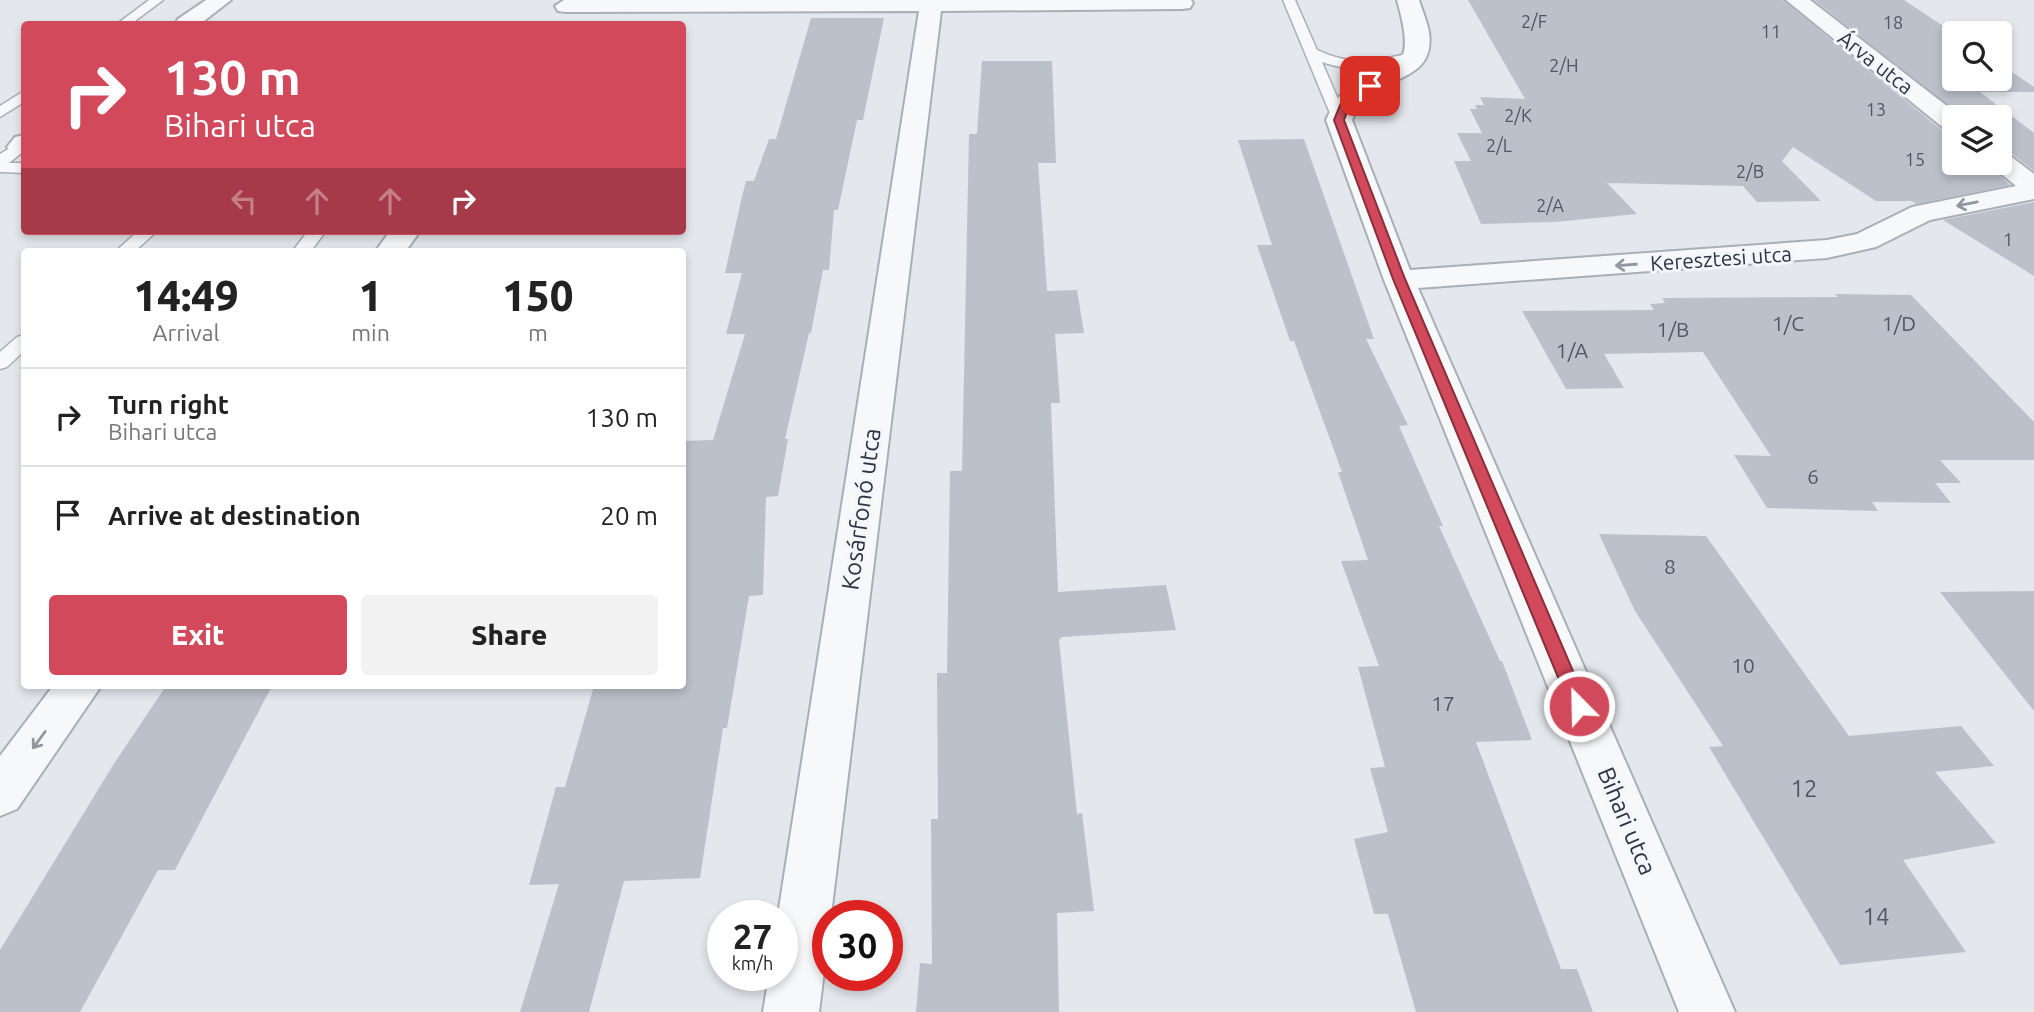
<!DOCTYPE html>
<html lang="en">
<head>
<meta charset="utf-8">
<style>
	body { margin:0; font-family:Ubuntu,sans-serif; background:#f2f2f2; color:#222; height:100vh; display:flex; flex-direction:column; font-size:26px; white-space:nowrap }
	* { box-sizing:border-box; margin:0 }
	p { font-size:23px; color:#767676 }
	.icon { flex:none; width:38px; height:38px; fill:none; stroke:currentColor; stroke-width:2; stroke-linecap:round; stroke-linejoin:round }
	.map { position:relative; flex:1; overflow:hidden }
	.sheet { position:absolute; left:21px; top:248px; width:665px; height:441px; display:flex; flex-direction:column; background:#fff; border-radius:7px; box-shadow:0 4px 10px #0003 }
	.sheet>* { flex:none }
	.top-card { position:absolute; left:21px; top:21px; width:665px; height:214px; border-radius:7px; box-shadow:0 4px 10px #0003; background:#d1495b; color:#fff; overflow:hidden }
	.tools { position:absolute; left:1942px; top:21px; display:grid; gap:14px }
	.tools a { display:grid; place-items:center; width:70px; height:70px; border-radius:7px; background:#fff; box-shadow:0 4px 10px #0003; font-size:35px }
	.speed { position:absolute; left:707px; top:900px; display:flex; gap:14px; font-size:35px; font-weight:700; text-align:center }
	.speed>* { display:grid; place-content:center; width:91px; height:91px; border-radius:50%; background:#fff; box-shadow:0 4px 10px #0003; line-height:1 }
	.speed small { font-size:18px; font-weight:400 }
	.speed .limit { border:10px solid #d22; background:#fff; color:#111 }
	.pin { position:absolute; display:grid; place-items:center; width:60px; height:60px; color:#fff; margin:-30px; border-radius:14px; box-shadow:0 4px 10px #0006 }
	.me { position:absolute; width:77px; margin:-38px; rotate:337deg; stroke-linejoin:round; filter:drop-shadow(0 0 5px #0008) }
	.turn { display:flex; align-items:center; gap:24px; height:147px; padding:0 28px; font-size:32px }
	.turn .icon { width:91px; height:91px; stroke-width:2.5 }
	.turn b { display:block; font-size:49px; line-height:60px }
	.lanes { display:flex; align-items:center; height:66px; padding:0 28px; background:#0003; justify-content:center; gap:35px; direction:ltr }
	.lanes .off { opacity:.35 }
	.eta { display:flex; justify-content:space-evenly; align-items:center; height:119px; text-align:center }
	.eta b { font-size:42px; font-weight:800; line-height:49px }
	.button { display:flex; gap:14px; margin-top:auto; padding:14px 28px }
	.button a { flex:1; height:80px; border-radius:7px; background:#d1495b; color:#fff; font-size:28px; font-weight:800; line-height:80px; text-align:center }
	.button a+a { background:#f2f2f2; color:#222 }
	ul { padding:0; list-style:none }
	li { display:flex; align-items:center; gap:21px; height:98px; padding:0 28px; border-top:2px solid #e0e0e0 }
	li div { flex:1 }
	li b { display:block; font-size:26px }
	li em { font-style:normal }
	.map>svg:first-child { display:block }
	.building { fill:#bbc0ca }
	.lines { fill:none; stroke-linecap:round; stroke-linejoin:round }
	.service-casing { stroke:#a9aeb7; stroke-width:3 }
	.minor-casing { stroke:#a9aeb7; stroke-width:4 }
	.service { fill:#f7f8fa; fill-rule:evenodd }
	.minor { fill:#f7f8fa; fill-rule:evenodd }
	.oneway { stroke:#9196a0 }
	.route { fill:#d1495b; stroke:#882f3b; stroke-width:2 }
	.labels { text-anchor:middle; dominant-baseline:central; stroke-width:6; stroke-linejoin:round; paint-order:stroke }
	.far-number-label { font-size:18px; fill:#4f5766 }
	.far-street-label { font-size:21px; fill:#2b3445; stroke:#f4f6f9 }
	.number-label { font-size:21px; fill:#4f5766 }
	.street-label { font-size:24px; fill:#2b3445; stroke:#f4f6f9 }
	.near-number-label { font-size:24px; fill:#4f5766 }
</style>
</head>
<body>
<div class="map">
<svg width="2034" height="1012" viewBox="0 0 2034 1012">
	<rect width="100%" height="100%" fill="#e4e7ec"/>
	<path class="building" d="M 1468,0 L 1783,0 L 1944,132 L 1955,135 L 1955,163 L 1986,163 L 2010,185 L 1916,204 L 1912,201 L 1876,201 L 1793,147 L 1782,161 L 1821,201 L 1757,202 L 1743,186 L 1607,183 L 1637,214 L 1555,222 L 1481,224 L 1454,161 L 1471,161 L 1457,133 L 1482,133 L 1470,109 L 1477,109 L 1475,105 L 1484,105 L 1480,97 L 1525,99 Z
		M 1814,0 L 1904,0 L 1955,34 L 1955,79 L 2000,79 L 2000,64 L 2034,87 L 2034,92 L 1980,92 L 2034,133 L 2034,171 L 2011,153 L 2000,151 L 2000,117 L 1963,117 Z
		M 811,18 L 884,18 L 863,120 L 857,120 L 838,210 L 834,210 L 829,270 L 823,270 L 811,333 L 809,333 L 785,439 L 788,439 L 778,496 L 766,497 L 763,595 L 749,596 L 727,728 L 723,728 L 700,878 L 624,881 L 589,1012 L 520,1012 L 559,884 L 529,885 L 556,787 L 565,787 L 594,686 L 682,686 L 682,441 L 713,440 L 745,334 L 726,334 L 742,273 L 725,273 L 741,201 L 746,181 L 754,181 L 769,139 L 776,139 Z
		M 982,61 L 1052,61 L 1056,163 L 1038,163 L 1047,291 L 1077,290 L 1084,333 L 1055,334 L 1060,403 L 1051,403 L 1058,592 L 1166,585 L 1176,630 L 1062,637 L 1059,640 L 1077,814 L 1082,813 L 1094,911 L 1057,913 L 1059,1012 L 916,1012 L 920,963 L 932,964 L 931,819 L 938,819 L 937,673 L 947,673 L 950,471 L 962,471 L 969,134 L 977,134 Z
		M 1304,139 L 1374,339 L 1366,339 L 1408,425 L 1399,426 L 1443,526 L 1439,526 L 1500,661 L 1502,661 L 1532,740 L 1476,742 L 1561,969 L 1577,969 L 1593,1012 L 1416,1012 L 1388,914 L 1374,914 L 1354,839 L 1388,832 L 1370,768 L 1385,767 L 1358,667 L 1379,666 L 1341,561 L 1368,560 L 1338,472 L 1342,472 L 1294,341 L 1290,341 L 1257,245 L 1272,245 L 1238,140 Z
		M 2034,202 L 2034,276 L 1943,220 Z
		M 1835,294 L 1911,295 L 2034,422 L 2034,460 L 1940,460 L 1961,483 L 1935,483 L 1951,503 L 1872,502 L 1878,511 L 1767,508 L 1734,455 L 1771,456 L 1703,352 L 1604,354 L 1624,388 L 1566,389 L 1522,311 L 1654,310 L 1650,304 L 1665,303 L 1662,298 L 1838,297 Z
		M 1599,534 L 1706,536 L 1849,736 L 1961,726 L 1994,766 L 1935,772 L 1996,843 L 1903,860 L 1966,952 L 1840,965 L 1709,747 L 1723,746 L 1635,611 Z
		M 2034,591 L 2034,711 L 1940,592 Z
		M 166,686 L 272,686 L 175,870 L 158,870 L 80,1012 L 0,1012 L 0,950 L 115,762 Z"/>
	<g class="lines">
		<g class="service-casing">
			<path id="service" d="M 149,0 L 163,0 L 131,24 L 117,24 Z
				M 1283,0 L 1295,0 L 1317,50 C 1357,68 1377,61 1418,51 L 1425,55 C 1401,77 1350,72 1322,62 L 1347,120 L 1339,125 L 1334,123 Z
				M 24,91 L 24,102 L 0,117 L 0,106 Z
				M 20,142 L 24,143 L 24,151 L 9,163 L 24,163 L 24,173 L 0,172 L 0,154 Z
				M 138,231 L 157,231 L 134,252 L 115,252 Z
				M 308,231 L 326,231 L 310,252 L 292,252 Z
				M 24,335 L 24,351 L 7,367 L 0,369 L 0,352 L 17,337 Z"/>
		</g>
		<g class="minor-casing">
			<path id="minor" d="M 206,0 L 231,0 L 200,24 L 175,24 L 178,19 Z
				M 564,0 L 1191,0 L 1193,3 L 1190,8 L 1182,9 L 941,11 L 831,915 L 828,915 L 828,939 L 819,1012 L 763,1012 L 769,975 L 782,975 L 782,915 L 778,915 L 919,11 L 566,12 L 558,11 L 555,6 Z
				M 1397,0 L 1419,0 C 1422,10 1427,21 1429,32 C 1435,76 1397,75 1371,94 C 1361,101 1357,109 1352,120 L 1410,270 L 1827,240 L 1857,234 L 1912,207 L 2016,186 L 1988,163 L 2000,163 L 2000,153 L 2009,155 L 2034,174 L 2034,199 L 1930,220 L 1876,247 L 1827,258 L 1418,288 L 1735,1012 L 1679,1012 L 1384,280 L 1326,120 C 1330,112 1334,102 1340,96 C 1380,50 1423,91 1397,0 Z
				M 1786,0 L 1810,0 L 1961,117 L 1955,117 L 1955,133 L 1946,130 Z
				M 24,135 L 24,154 L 11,153 L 7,147 L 15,137 Z
				M 390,231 L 420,231 L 405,252 L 375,252 Z
				M 53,686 L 101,686 L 17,809 L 0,816 L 0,756 Z"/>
		</g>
		<use href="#service" class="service"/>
		<use href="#minor" class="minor"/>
	</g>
	<defs><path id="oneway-shaft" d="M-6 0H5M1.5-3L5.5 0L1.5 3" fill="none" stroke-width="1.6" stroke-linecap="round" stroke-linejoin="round" transform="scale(1.75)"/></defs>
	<g class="oneway">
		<use href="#oneway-shaft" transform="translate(1967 204) rotate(169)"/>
		<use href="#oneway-shaft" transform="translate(1626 265) rotate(176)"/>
		<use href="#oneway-shaft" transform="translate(39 740) rotate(126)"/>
	</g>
	<path class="route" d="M 1366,84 L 1375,86 L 1351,102 L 1344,120 L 1405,279 L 1588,706 L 1586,712 L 1579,714 L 1572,712 L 1570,706 L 1393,279 L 1334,120 L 1343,98 Z"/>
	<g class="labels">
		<g class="far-number-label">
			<text x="1534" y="21">2/F</text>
			<text x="1893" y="22">18</text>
			<text x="1771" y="31">11</text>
			<text x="1564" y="65">2/H</text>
			<text x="1876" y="109">13</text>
			<text x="1518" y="115">2/K</text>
			<text x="1499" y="145">2/L</text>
			<text x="1915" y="159">15</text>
			<text x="1750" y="171">2/B</text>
			<text x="1550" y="205">2/A</text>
			<text x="2008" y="239">1</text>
		</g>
		<g class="far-street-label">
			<text transform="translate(1876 62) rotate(38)">Árva utca</text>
			<text transform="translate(1721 258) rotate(-4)">Keresztesi utca</text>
		</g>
		<g class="number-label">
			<text x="1788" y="323">1/C</text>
			<text x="1899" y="323">1/D</text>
			<text x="1673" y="329">1/B</text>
			<text x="1572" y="350">1/A</text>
			<text x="1813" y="476">6</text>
			<text x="1670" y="566">8</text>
			<text x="1743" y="665">10</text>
			<text x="1443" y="703">17</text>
		</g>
		<g class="street-label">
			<text transform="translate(861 509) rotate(-82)">Kosárfonó utca</text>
			<text transform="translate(1627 821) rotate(67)">Bihari utca</text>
		</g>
		<g class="near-number-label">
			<text x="1804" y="788">12</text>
			<text x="1876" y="916">14</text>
		</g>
	</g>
</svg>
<div class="tools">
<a><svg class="icon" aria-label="search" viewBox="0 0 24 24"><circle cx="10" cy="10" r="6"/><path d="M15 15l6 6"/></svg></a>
<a><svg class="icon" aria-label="layers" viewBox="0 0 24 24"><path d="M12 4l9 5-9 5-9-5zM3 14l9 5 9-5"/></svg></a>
</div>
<div class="speed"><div>27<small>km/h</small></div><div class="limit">30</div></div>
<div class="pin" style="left:1370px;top:86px;background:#d93025"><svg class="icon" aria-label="arrive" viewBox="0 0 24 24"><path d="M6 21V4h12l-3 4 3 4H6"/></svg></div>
<svg class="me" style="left:1579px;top:706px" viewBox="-20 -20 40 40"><circle r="17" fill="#d1495b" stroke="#fff" stroke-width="3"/><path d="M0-11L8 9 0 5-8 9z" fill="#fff"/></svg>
<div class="top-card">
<div class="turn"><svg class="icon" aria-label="right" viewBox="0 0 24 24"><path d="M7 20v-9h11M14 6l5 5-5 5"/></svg><div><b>130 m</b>Bihari utca</div></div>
<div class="lanes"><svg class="icon off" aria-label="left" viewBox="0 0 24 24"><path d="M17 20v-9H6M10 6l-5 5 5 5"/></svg><svg class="icon off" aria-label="ahead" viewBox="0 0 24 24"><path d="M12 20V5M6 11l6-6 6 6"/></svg><svg class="icon off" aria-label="ahead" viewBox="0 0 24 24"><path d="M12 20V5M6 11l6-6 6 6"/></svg><svg class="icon" aria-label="right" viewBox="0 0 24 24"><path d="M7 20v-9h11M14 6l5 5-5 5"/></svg></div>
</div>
<section class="sheet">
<div class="eta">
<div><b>14:49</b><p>Arrival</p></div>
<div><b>1</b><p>min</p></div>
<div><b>150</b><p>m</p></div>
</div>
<ul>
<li><svg class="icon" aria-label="right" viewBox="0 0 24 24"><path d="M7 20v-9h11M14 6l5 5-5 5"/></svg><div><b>Turn right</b><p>Bihari utca</p></div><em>130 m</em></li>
<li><svg class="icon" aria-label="arrive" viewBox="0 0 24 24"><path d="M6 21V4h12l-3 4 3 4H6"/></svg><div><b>Arrive at destination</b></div><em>20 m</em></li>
</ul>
<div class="button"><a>Exit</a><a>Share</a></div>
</section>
</div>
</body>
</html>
